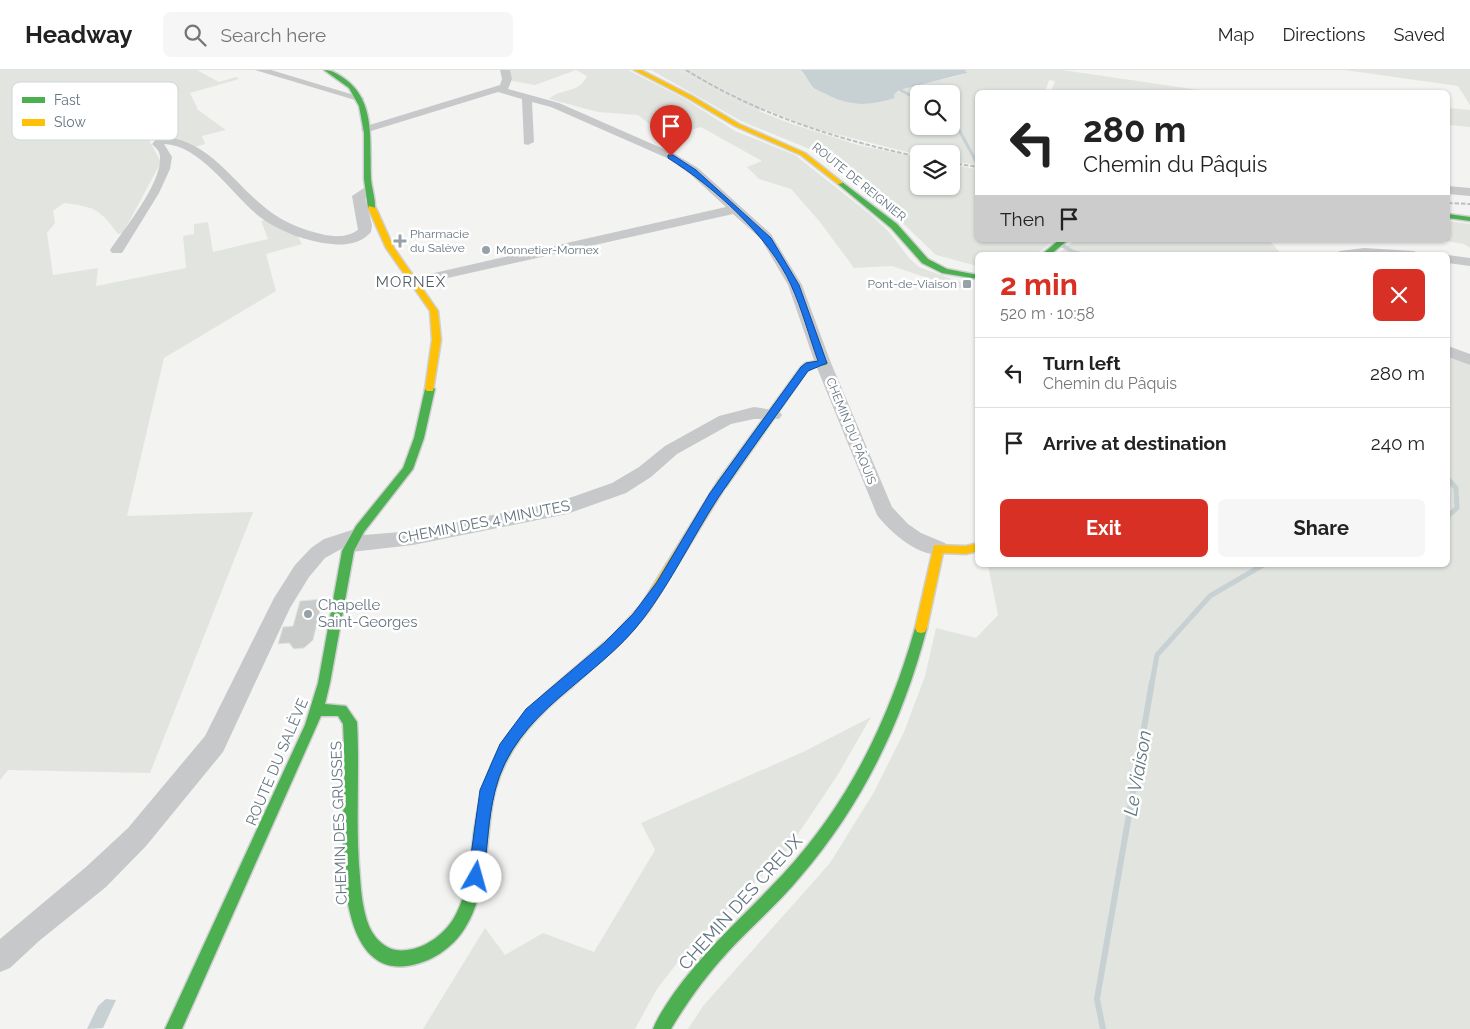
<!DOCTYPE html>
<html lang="en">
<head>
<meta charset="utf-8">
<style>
	body { margin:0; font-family:Raleway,sans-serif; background:#f6f6f6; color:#222; height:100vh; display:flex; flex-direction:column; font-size:19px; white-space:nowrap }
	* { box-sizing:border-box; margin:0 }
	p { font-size:16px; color:#767676 }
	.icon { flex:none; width:28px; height:28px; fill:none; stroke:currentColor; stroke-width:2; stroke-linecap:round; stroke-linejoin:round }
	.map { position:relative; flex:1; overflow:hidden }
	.side { position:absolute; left:975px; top:182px; width:475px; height:315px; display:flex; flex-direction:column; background:#fff; border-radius:8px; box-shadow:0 1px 4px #0004 }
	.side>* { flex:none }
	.hud { position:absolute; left:975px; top:20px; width:475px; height:152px; border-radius:8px; box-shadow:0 1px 4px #0004; background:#fff; color:#222; overflow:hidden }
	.fabs { position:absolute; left:910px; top:15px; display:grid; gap:10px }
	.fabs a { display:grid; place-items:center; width:50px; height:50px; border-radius:8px; background:#fff; box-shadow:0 1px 4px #0004; font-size:25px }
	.pin { position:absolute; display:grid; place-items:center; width:42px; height:42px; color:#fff; margin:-51px -21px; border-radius:50% 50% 50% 0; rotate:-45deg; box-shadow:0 0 5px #0007 }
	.pin .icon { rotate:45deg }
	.me { position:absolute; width:55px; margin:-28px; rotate:7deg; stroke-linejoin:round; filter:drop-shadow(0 0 4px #0008) }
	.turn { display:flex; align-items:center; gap:18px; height:105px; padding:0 25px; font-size:22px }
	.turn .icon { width:65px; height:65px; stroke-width:2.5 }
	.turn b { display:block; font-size:35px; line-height:42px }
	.then { display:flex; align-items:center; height:48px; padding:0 25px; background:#0003; gap:10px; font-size:19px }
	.round { display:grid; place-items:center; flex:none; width:52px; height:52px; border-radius:8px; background:#f6f6f6 }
	.overview { display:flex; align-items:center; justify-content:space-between; height:85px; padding:0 25px }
	h1 { font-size:30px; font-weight:700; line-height:38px; color:#d93025 }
	.primary-button { display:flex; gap:10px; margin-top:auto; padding:10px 25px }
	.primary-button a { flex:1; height:58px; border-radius:8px; background:#d93025; color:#fff; font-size:20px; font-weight:700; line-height:58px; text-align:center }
	.primary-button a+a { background:#f6f6f6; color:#222 }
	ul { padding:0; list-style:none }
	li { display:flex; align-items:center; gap:15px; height:70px; padding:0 25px; border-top:1px solid #e0e0e0 }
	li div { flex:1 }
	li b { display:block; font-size:19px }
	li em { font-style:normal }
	header { display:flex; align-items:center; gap:30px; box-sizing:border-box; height:70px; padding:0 25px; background:#fff; border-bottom:1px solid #e0e0e0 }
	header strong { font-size:24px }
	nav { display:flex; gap:28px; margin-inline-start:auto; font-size:18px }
	.search { width:350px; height:45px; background:#f6f6f6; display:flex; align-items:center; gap:12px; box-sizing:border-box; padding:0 18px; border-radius:8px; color:#767676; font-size:19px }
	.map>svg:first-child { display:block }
	.built { fill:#e3e5e4 }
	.green { fill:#e2e5df; fill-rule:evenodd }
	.water { fill:#c7d0d2 }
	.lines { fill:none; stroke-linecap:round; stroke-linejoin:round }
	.stream-far3 { stroke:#c7d0d2; stroke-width:3 }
	.stream-far2 { stroke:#c7d0d2; stroke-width:4 }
	.stream-far1 { stroke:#c7d0d2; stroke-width:5 }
	.stream { stroke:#c7d0d2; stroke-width:6 }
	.building { fill:#cacccc; stroke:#e2e2e1 }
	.fast-casing { stroke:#cfd0d1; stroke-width:3 }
	.slow-casing { stroke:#cfd0d1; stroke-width:3 }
	.street { fill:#c7c8c9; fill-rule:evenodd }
	.fast { fill:#4caf50; fill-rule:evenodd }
	.slow { fill:#ffc107; fill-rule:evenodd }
	.rail { stroke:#bdbfc0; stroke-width:2; stroke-dasharray:4.5 2; stroke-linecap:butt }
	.route { fill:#1a73e8; stroke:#114b97 }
	.poi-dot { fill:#96a1a8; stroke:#fff; stroke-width:2 }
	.labels { text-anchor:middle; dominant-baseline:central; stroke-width:5; stroke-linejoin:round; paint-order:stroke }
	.far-street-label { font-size:12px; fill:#647581; stroke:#fff }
	.far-poi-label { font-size:12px; fill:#647581; stroke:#fff; text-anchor:start }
	.far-quarter-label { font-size:15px; letter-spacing:1px; fill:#525e66; stroke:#fff }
	.street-label { font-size:15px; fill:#647581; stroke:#fff }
	.poi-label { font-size:15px; fill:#647581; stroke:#fff; text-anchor:start }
	.near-street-label { font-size:18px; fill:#647581; stroke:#fff }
	.near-water-label { font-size:19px; font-style:italic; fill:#5f777e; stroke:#fff }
	.key { fill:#fff; stroke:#d0d6d9; stroke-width:1 }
	.key-label { font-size:14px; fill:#647581 }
</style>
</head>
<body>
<header>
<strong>Headway</strong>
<div class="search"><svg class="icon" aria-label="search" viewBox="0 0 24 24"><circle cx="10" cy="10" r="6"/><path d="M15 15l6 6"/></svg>Search here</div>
<nav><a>Map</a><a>Directions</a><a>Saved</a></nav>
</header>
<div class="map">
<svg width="1470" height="959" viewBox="0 0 1470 959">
	<rect width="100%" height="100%" fill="#f3f3f1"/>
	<path class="built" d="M 678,0 L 692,0 L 711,13 L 764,39 L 759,41 L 736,32 Z"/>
	<path class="green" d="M 0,0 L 197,0 L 219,12 L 236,7 L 239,9 L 190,23 L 198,40 L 226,60 L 202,66 L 205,74 C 202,75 196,77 193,76 C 179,74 163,55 149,70 L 161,92 L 123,163 L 118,164 C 99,138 94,137 64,133 L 53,141 L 55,153 L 47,163 L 53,205 L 98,198 L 96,216 L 186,198 L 183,166 L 194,164 L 194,154 L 208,152 L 213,182 L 268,169 L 261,151 L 267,149 L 297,165 L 302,174 L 266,184 L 276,221 L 164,288 L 127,446 L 253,442 L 150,703 L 8,700 L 0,710 Z
		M 509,0 L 628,0 L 685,29 L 735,61 L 795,85 L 871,145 L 889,162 L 910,189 L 919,197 L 963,213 L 969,218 L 957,218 L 892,196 L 854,198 L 820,152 L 791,119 L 759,109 L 747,97 L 762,91 L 701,57 L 665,67 L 638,45 L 598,42 L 549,29 C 562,17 578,25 587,6 L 576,0 L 535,15 L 512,11 Z
		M 651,0 L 678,0 L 736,32 L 789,53 L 858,75 L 919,88 L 919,116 L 951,116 L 951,95 L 977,99 L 978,170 L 1055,170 L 1035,185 L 978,185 L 977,196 L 936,185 L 886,137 L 812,80 L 741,51 Z
		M 692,0 L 801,0 C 806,5 808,11 812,16 C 815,20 822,22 826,24 C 850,37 870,36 895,28 L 894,25 C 906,12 949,11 966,3 L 965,0 L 1062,0 L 1199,20 L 1199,22 L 1051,22 L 1055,11 L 1049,10 L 1045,22 L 978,22 L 977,95 L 951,91 L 951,84 L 919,85 L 812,58 L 764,39 L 711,13 ZM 919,24 L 951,24 L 951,56 L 919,56 Z
		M 1345,0 L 1470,0 L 1470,35 L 1458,16 Z
		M 1448,38 L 1470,40 L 1470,57 L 1448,55 Z
		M 1448,151 L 1470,154 L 1470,178 L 1464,174 L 1440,170 L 1448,170 Z
		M 1075,170 L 1269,170 L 1282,185 L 1056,185 Z
		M 1448,287 L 1470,295 L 1470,959 L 688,959 L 703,936 L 830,793 L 874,722 L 904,662 L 925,606 L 936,558 L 976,568 L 998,545 L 988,495 L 1448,495 Z
		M 871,647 L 837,706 L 786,782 L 691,875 L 657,919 L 635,959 L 423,959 L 485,858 L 505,885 L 543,863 L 594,882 L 655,780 L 641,753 L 803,682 Z"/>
	<path class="water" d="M 801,0 L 965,0 L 967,3 L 899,20 L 894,25 L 895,28 C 870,36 850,37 826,24 C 822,22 815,20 812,16 C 808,11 806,5 801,0 Z
		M 106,929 L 116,930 L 103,958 L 87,959 L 98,936 Z"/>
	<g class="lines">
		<path class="stream-far3" d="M 895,17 L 919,30
			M 951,52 L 958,58 L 978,95"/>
		<path class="stream-far2" d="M 1054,170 L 1073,182 L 1084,185"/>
		<path class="stream-far1" d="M 1448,409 L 1456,418 L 1457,438 L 1448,446
			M 1152,613 L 1157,585 L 1210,526 L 1263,495"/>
		<path class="stream" d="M 1103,959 L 1097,929 L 1152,612"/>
	</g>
	<path class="building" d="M 323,529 L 313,570 L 304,578 L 294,579 L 289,573 L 278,574 L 283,557 L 293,556 L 300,531 Z"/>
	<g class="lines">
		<g class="fast-casing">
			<path id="fast" d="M 324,0 C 332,0 338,4 345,9 C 377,32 369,75 371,109 C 372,119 376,131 375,140 L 368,138 L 364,109 L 364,63 L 359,36 L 349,18 Z
				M 838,112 L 842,112 L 897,154 L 928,189 L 947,199 L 978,205 L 978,209 L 942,203 L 922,193 L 891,158 L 838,114 Z
				M 1448,144 L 1470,147 L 1470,151 L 1448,148 Z
				M 1059,170 L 1068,170 L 1050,185 L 1041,185 Z
				M 823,290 L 828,293 L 826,295 L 812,297 L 807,301 L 726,417 L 718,417 L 717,414 L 718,411 L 801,297 L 806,293 Z
				M 430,316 L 435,319 L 424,368 L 413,399 L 364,462 L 354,481 L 330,613 L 325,634 L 346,636 L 357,652 C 360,704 355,756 360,807 C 361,823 363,841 369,856 C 376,872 390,883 407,880 C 426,878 446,863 455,846 C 469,821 471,789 474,761 C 484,691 507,654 562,609 L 567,607 L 572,609 L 573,613 L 572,617 C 538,644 508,676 496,718 C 490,738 490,758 487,778 C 483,805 480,835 465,858 C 453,878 430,893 407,896 C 332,906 343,763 344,718 C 345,697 344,675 343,654 L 338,646 L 321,646 L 182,959 L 165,959 L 305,655 L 318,613 L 342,481 L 356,456 L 403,398 L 414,368 L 425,319 Z
				M 921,553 L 925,554 L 927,558 C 903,650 863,734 801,806 C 778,834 751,857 727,883 C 706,906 687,932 671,959 L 653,959 C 658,946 666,935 674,923 C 706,878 747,843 784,803 C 849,732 889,650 915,558 L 917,554 Z"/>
		</g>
		<g class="slow-casing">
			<path id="slow" d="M 634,0 L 641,0 L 692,26 L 739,54 L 805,83 L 843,113 L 838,114 L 801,85 L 735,56 L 688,28 Z
				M 369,136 L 376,138 L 394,178 L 438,241 L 441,270 L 433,321 L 427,321 L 425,319 L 432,270 L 430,241 L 386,178 L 368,138 Z
				M 722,410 L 727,414 L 649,541 L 620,574 L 572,617 L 567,619 L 562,617 L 561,613 L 562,609 L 612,566 L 641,535 L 718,411 Z
				M 978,473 L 978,481 L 966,484 L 943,483 L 927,558 L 925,562 L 921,563 L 917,562 L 915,558 L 934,475 L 966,476 Z"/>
		</g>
		<path class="street" d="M 255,0 L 271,0 L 364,28 L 363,30 L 355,30 Z
			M 500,0 L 510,0 L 512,9 L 508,19 L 559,33 L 675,84 L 698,98 L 771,164 L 802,215 L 831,293 L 892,437 L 908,454 L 921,463 L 945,473 L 948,478 L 945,483 C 922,491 890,462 877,445 L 815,293 L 788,215 L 761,169 L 733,144 L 412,216 L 407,215 L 405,212 L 407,209 L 412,208 L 726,137 L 690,104 L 667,88 L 551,37 L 532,32 L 534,72 L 528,75 L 524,74 L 522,29 L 498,22 L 371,61 L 363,61 L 361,59 L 363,57 L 500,15 L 502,9 Z
			M 161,67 C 210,68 235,117 272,143 C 286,153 304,160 321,164 C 334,167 346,168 358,160 L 352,126 L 364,118 L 372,118 L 374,121 L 365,128 L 372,155 L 371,162 C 362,173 345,176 332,174 C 308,172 280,162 260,147 C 233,126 201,75 164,74 L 172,87 L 170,99 L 159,123 L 122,183 L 112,183 L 110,180 C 125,158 162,113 160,87 C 160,81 156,78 152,74 L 157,68 Z
			M 1448,116 L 1470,118 L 1470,126 L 1448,124 Z
			M 1364,178 L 1414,181 L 1421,185 L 1333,185 L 1340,181 Z
			M 1448,185 L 1470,188 L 1470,196 L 1448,193 Z
			M 1448,276 L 1470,284 L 1470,295 L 1448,287 Z
			M 754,337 L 779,341 L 782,345 L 779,349 L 754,349 L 731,354 L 677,384 L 651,407 L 626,423 L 567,444 L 413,475 L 351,482 L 343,478 L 325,488 L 309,507 L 290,538 L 223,682 L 146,776 L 106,817 L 39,871 L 10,898 L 0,902 L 0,869 L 86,797 L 128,758 L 205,666 L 274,528 L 295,495 L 311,478 L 324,469 L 355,459 L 362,461 L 364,465 L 413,461 L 558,432 L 612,413 L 639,397 L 665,376 L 719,346 Z"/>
		<use href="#fast" class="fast"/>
		<use href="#slow" class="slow"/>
		<path class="rail" d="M 686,0 C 759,45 836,69 919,87
			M 951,93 L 978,97
			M 1448,133 L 1470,134"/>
	</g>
	<path class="route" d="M 668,85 L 673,85 L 696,100 L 771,168 L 799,215 L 827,293 L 808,301 C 778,343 747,385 718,428 C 692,468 672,511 643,549 C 597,610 514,641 495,721 C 488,749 487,779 484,807 L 481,813 L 476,815 L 471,813 L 468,807 L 480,720 L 500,674 L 526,639 L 604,573 L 633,544 L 657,512 L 710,423 L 801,297 L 806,293 L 818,291 C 809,266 802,239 791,215 C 769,166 713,116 668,88 Z"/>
	<g class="poi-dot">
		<path d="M397.5 163.5h5v5h5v5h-5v5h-5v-5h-5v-5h5z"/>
		<circle cx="486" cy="180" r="5"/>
		<rect x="962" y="209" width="10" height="10" rx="2.5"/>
		<circle cx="308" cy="544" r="5"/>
	</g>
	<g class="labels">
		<g class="far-street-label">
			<text transform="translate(859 112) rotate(39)">ROUTE DE REIGNIER</text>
			<text transform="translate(851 361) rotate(68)">CHEMIN DU PÂQUIS</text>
		</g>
		<g class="far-poi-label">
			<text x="410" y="164">Pharmacie<tspan x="410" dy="14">du Salève</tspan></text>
			<text x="496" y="180">Monnetier-Mornex</text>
			<text x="957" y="214" text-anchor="end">Pont-de-Viaison</text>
		</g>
		<g class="far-quarter-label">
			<text x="411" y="212">MORNEX</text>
		</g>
		<g class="street-label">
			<text transform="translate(484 452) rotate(-11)">CHEMIN DES 4 MINUTES</text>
			<text transform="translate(277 692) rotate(-67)">ROUTE DU SALÈVE</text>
			<text transform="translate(339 753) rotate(-92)">CHEMIN DES GRUSSES</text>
		</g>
		<g class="poi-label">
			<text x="318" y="535">Chapelle<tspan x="318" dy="17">Saint-Georges</tspan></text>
		</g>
		<g class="near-street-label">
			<text transform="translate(740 832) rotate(-48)">CHEMIN DES CREUX</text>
		</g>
		<g class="near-water-label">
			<text transform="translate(1137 703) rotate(-80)">Le Viaison</text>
		</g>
	</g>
	<rect x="12" y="12" width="166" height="58" rx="8" class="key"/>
	<rect x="22" y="27" width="23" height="6" fill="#4caf50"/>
	<rect x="22" y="49" width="23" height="7" fill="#ffc107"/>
	<g class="key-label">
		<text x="54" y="35">Fast</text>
		<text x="54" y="57">Slow</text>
	</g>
</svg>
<div class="fabs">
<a><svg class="icon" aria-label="search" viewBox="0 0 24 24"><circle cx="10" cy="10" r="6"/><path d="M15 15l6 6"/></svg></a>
<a><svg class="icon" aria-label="layers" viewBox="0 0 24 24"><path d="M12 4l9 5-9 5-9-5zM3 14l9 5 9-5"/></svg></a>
</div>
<div class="pin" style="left:671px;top:86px;background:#d93025"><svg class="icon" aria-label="arrive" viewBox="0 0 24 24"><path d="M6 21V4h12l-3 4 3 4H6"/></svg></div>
<svg class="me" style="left:476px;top:807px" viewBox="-20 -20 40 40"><circle r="19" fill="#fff"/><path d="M0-13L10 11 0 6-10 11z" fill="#1a73e8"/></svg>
<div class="hud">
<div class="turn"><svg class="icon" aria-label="left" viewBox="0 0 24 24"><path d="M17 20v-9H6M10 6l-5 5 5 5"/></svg><div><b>280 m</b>Chemin du Pâquis</div></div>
<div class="then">Then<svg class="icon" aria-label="arrive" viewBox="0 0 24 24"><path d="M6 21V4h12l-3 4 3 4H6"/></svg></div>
</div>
<section class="side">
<div class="overview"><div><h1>2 min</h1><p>520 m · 10:58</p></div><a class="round" style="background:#d93025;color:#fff"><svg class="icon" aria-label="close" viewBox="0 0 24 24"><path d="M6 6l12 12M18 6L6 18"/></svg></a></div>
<ul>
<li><svg class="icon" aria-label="left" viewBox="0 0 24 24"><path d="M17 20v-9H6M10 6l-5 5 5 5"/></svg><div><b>Turn left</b><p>Chemin du Pâquis</p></div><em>280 m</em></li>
<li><svg class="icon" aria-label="arrive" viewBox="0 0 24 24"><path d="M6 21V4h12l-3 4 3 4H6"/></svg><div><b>Arrive at destination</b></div><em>240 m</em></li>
</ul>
<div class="primary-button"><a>Exit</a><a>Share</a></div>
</section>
</div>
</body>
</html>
